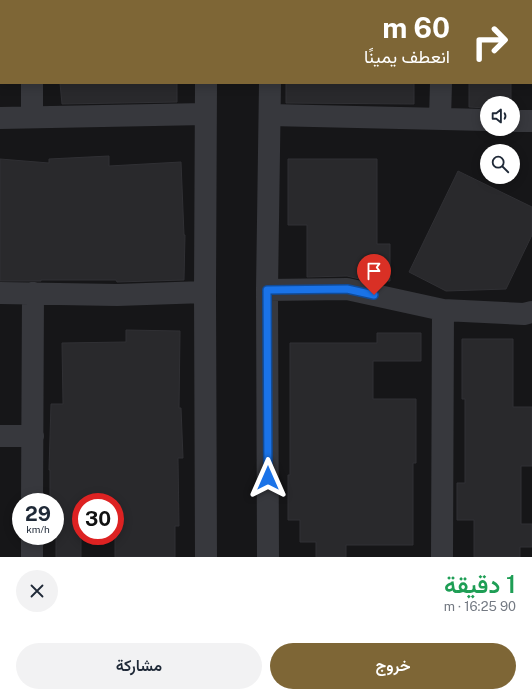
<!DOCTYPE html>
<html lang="ar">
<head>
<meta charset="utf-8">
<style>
	body { margin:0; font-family:"Public Sans",Vazirmatn,sans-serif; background:#f2f2f3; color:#1f2937; direction:rtl; height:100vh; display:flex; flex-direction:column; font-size:15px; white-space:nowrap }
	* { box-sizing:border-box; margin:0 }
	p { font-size:13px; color:#747a83 }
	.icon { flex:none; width:22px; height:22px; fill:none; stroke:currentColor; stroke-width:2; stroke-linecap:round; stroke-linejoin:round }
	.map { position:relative; height:557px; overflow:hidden; direction:ltr }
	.side { display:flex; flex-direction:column; background:#fff; flex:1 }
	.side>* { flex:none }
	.hud { position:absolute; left:0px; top:0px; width:532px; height:84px; box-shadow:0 2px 10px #0003; direction:rtl; background:#7e6636; color:#fff; overflow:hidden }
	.controls { position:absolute; left:480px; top:96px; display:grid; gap:8px }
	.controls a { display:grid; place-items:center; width:40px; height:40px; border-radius:50%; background:#fff; box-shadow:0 2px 10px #0003; font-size:20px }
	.speed { position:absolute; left:12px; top:493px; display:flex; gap:8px; font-size:20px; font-weight:700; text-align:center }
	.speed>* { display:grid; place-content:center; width:52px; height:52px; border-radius:50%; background:#fff; box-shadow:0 2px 10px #0003; line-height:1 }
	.speed small { font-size:10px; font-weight:400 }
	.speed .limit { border:6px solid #d22; background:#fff; color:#111 }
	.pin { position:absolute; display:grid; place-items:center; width:34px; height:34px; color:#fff; margin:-41px -17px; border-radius:50% 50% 50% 0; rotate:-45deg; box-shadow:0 0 4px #0007 }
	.pin .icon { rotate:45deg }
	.me { position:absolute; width:44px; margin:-22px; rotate:0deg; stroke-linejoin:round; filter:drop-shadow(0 0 3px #0008) }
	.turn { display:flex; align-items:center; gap:14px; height:84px; padding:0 16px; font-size:18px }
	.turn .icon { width:52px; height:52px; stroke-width:2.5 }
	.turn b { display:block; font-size:28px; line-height:34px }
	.round { display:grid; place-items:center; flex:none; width:42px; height:42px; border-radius:21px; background:#f2f2f3 }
	.overview { display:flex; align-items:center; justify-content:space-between; height:68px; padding:0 16px }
	h1 { font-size:24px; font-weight:600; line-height:30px; color:#1e9e55 }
	.primary-button { display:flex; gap:8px; margin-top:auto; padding:8px 16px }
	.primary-button a { flex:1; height:46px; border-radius:24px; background:#7e6636; color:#fff; font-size:16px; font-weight:600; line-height:46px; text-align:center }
	.primary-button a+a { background:#f2f2f3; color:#1f2937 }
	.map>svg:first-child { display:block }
	.building { fill:#29292c; stroke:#303034 }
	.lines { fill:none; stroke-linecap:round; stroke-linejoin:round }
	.street { stroke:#37383d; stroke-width:22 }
	.route-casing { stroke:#114b97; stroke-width:10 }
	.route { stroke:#1a73e8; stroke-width:7 }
</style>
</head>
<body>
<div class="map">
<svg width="532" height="557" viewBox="0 0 532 557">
	<rect width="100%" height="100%" fill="#161618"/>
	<path class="building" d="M 60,83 L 177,83 L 177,102 L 62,104 Z
		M 286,83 L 414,83 L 414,104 L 286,103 Z
		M 469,83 L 511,83 L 511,103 L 487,103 L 487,108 L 469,107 Z
		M 109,156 L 109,166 L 181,162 L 184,235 L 185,235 L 184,280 L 117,282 L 116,280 L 41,280 L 41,281 L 0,281 L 0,159 L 49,163 L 49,159 Z
		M 288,159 L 377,159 L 377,244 L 390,244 L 390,281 L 368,281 L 347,276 L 307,277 L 307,225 L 288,225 Z
		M 458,171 L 532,207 L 532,235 L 506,289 L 446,291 L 409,272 Z
		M 126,330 L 180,331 L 179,408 L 181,408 L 183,458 L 178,458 L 179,526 L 175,526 L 175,557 L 115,557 L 115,502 L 81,502 L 81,557 L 56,557 L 56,530 L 55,530 L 55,502 L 50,502 L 50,470 L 49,470 L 51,404 L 63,404 L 62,343 L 126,342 Z
		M 377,333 L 421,333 L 421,361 L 373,361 L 373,399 L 416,399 L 416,463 L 413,463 L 413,545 L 346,545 L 346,557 L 316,557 L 316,542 L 300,542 L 300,520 L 288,520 L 288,475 L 290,475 L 290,343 L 377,343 Z
		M 462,339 L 513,339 L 513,407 L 532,407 L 532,466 L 521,466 L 521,524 L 532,524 L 532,547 L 520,547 L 520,557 L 474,557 L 474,520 L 457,520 L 457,483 L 465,483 L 465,399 L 462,399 Z"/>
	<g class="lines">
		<path class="street" d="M 30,0 L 30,1
			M 207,1 L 207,0
			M 272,1 L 272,0
			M 442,1 L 442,0
			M 32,83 L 32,117
			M 206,83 L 205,292 L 206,557
			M 270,115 L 487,120
			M 0,118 L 205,114
			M 440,119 L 441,83
			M 513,121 L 532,121
			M 267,290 L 347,289 L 443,310 L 524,314 L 532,312
			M 0,293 L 117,295 L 205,292
			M 0,436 L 33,436
			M 32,502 L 33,293
			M 32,557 L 32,536
			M 268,557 L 267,290 L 270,83
			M 442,557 L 443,310"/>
	</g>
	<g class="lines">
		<g class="route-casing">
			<path id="route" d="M 268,478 L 267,290 L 347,289 L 374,295"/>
		</g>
		<use href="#route" class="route"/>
	</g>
</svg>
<div class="controls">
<a><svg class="icon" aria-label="sound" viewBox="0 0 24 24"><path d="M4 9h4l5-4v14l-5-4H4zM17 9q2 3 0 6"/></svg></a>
<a><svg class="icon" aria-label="search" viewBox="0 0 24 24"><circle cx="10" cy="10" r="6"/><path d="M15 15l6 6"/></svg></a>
</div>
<div class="speed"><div>29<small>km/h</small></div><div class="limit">30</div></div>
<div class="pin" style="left:374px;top:295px;background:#d93025"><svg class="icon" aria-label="arrive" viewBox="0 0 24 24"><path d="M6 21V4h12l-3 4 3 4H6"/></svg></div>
<svg class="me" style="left:268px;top:478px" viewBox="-20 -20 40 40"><path d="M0-17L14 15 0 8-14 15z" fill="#1a73e8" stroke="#fff" stroke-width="4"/></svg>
<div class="hud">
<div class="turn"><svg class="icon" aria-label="right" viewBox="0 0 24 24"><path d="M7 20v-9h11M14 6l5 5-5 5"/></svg><div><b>60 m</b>انعطف يمينًا</div></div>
</div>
</div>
<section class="side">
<div class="overview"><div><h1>1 دقيقة</h1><p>90 m · 16:25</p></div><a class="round"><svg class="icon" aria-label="close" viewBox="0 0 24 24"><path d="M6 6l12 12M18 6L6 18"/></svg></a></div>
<div class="primary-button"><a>خروج</a><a>مشاركة</a></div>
</section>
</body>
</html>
